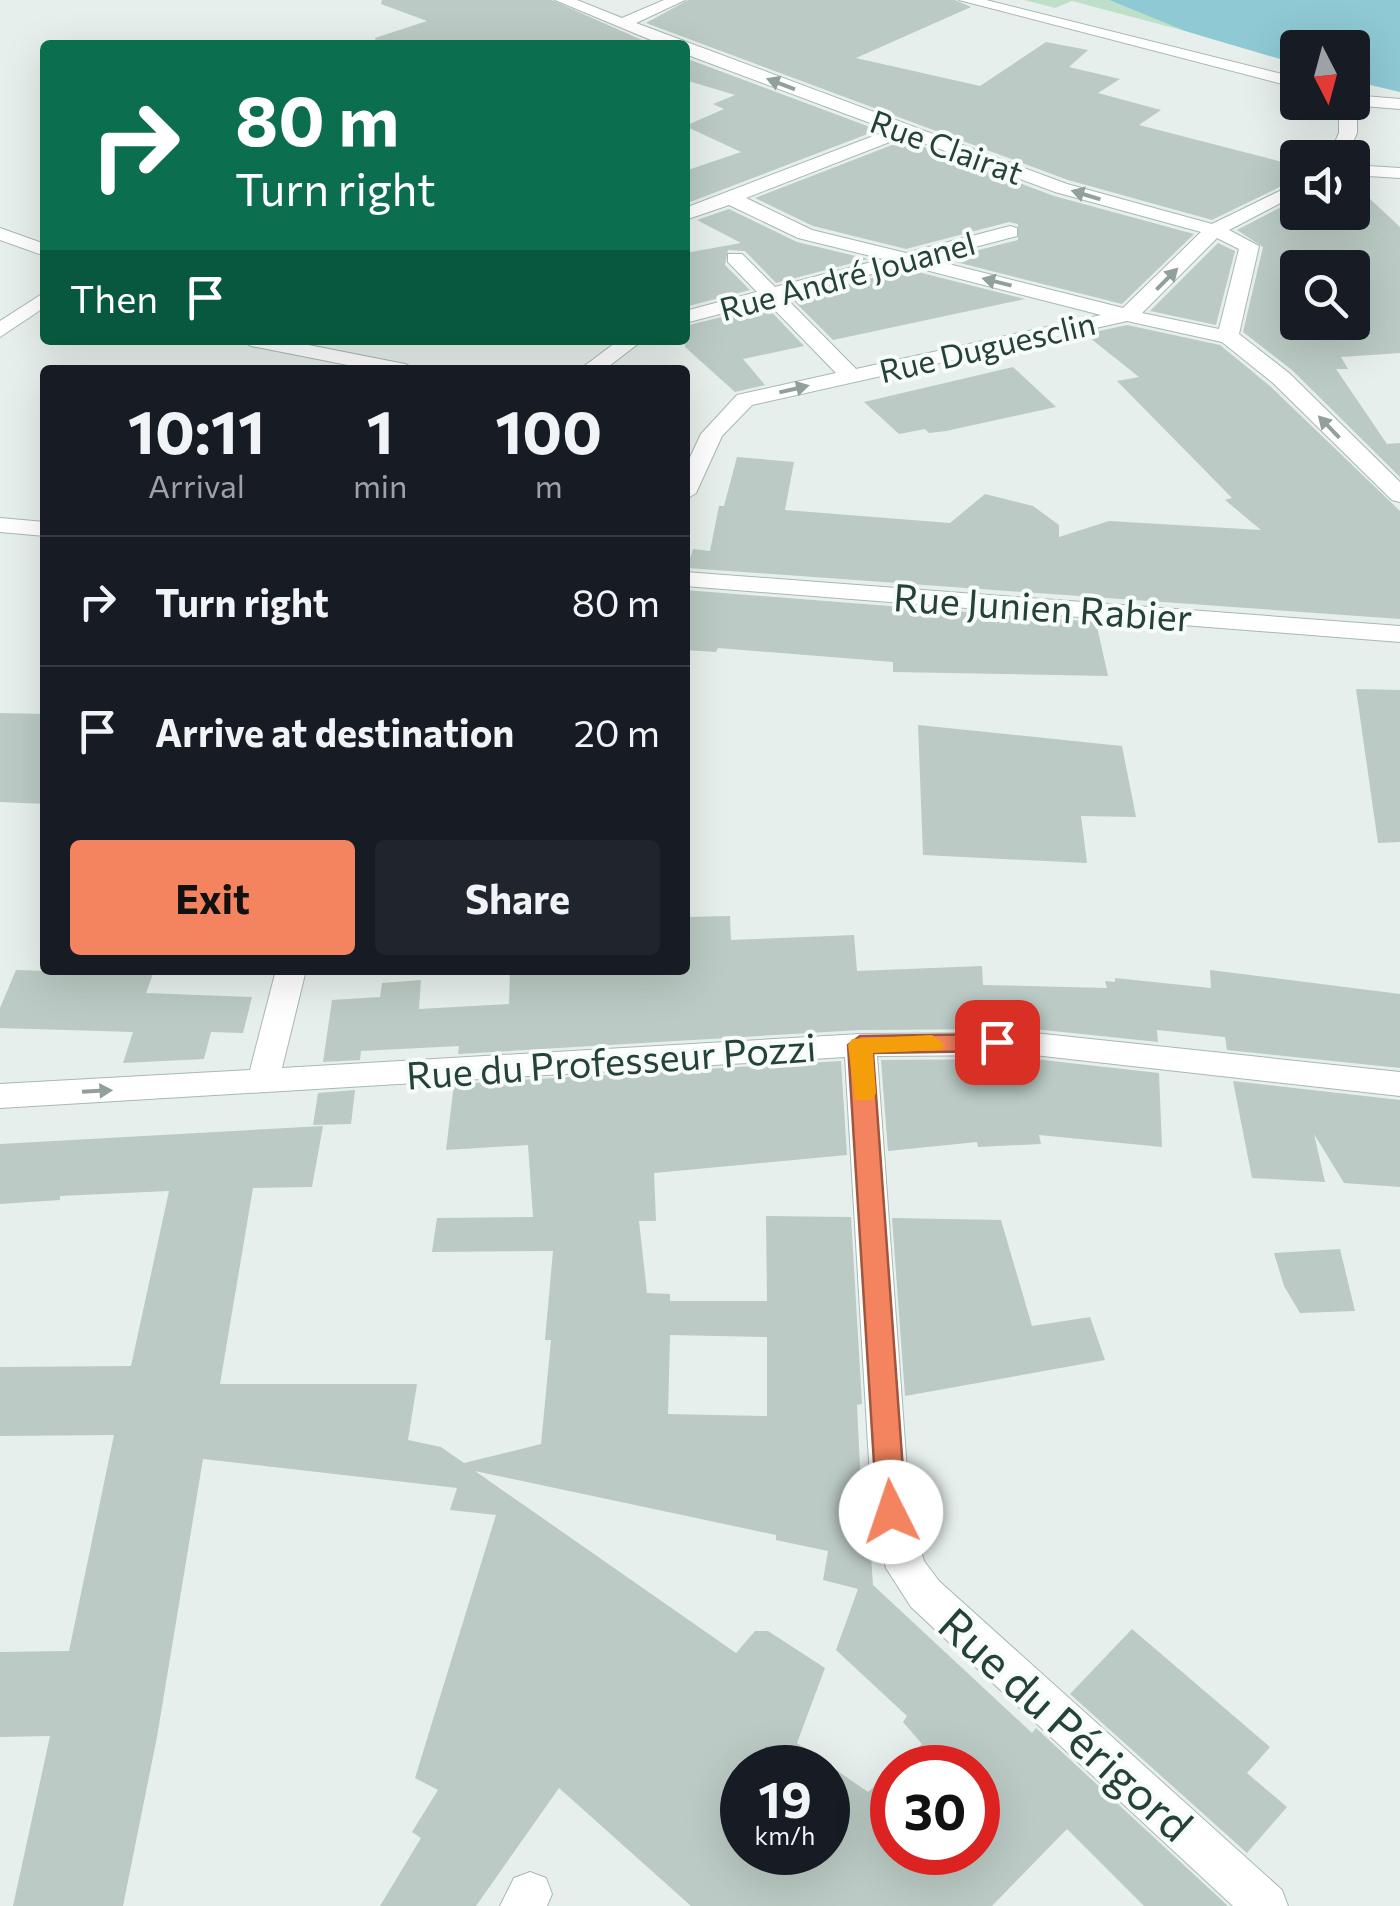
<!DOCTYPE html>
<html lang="en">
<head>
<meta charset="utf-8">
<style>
	body { margin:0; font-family:Commissioner,sans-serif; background:#20242c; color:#f1f3f6; height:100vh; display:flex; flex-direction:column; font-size:38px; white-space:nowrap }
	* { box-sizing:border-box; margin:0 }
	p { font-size:32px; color:#9ea1a6 }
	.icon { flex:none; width:55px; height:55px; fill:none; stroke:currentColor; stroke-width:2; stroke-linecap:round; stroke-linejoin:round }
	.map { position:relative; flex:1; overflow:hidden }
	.drawer { position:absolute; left:40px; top:365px; width:650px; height:610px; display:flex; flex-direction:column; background:#171b24; border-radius:10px; box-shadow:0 10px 40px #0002 }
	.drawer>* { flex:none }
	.top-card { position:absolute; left:40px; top:40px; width:650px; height:305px; border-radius:10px; box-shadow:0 10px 40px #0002; background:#0b6e4f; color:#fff; overflow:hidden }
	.needle { width:65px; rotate:174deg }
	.fabs { position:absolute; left:1280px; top:30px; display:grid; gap:20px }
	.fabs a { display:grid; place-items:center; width:90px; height:90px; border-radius:10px; background:#171b24; box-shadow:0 10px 40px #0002; font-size:50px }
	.speed { position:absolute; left:720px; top:1745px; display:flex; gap:20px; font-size:50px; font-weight:700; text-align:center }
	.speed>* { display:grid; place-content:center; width:130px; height:130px; border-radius:50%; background:#171b24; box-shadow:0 10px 40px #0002; line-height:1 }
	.speed small { font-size:25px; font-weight:400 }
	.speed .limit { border:15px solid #d22; background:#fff; color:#111 }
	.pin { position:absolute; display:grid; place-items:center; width:85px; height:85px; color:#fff; margin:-42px; border-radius:20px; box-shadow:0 5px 15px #0006 }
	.me { position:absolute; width:110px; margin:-55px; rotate:356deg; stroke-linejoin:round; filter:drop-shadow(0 0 8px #0008) }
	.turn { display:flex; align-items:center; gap:35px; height:210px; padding:0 30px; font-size:45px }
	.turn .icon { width:130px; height:130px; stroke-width:2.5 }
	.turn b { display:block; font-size:70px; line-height:85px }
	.then { display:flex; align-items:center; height:95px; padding:0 30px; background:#0003; gap:20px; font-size:38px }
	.eta { display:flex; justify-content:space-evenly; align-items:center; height:170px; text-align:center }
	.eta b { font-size:60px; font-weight:700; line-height:70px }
	.button { display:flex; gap:20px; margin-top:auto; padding:20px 30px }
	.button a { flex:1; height:115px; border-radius:10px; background:#f4845f; color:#111; font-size:40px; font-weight:700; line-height:115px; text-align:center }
	.button a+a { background:#20242c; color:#f1f3f6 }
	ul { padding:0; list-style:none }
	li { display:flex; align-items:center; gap:30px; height:130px; padding:0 30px; border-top:2px solid #363941 }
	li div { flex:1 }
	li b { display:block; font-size:38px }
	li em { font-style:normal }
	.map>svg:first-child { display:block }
	.green { fill:#bfe0c8 }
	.water { fill:#8ec9d4 }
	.building { fill:#bbcac4; fill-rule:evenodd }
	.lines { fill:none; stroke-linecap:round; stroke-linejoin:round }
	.street-casing { stroke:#a8b8b2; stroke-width:2 }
	.street { fill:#fff; fill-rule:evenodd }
	.oneway { fill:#92a09c }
	.route { fill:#f4845f; stroke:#9f563e; stroke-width:2.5 }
	.slow { fill:#f59e0b }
	.labels { text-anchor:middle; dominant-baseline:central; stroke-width:8; stroke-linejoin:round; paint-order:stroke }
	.far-street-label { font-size:32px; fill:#24423a; stroke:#f7fbf9 }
	.street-label { font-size:38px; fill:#24423a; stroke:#f7fbf9 }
	.near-street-label { font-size:45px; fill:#24423a; stroke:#f7fbf9 }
</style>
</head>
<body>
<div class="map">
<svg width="1400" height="1906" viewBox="0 0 1400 1906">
	<rect width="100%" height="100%" fill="#e6efeb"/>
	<path class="green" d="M 1024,0 L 1109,0 L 1185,31 L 1072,1 L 1055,8 Z"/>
	<path class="water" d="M 1109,0 L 1400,0 L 1400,92 L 1353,81 L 1352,48 L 1298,48 L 1297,64 L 1185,31 Z"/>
	<path class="building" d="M 382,0 L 552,0 L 653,45 L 376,45 L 375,38 L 427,21 L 381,4 Z
		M 688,0 L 955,0 L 971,7 L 856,58 L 980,86 L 1046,42 L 1088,50 L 1069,67 L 1120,79 L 1098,93 L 1161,110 L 1139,125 L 1298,166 L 1298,178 L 1212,220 L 1068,180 L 646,23 Z
		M 685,58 L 878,130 L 685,204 L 685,171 L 741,152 L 685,126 L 724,109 L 713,104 L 735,95 L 685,80 Z
		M 905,140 L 1054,196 L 1194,234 L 1122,304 L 944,259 L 1018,240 L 1018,224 L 1009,222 L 906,249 L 813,226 L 755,198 Z
		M 1352,182 L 1400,227 L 1400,353 L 1341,357 L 1348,369 L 1336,369 L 1387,444 L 1400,443 L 1400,477 L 1292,370 L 1243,332 L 1263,247 L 1237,230 L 1298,198 L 1298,212 L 1352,212 ZM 1298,268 L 1352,268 L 1352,322 L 1298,322 Z
		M 729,209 L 797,242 L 868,259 L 776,283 L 745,251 L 728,250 L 725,265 L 750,290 L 685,307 L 685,253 L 741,243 L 697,220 Z
		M 1218,243 L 1235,251 L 1216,325 L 1150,311 Z
		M 906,269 L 1025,299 L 833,340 L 792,299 Z
		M 766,306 L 804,346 L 743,359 L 765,385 L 735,392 L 685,347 L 685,326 Z
		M 1127,325 L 1220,345 L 1270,386 L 1400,511 L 1400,619 L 687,568 L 693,549 L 710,551 L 719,506 L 724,506 L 737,457 L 794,462 L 785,510 L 950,523 L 985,494 L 1033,506 L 1059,525 L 1059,537 L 1109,521 L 1261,530 L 1225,500 L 1232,498 L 1117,381 L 1139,377 L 1085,334 Z
		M 1013,367 L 1056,407 L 946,431 L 929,433 L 925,429 L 899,434 L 864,402 Z
		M 685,590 L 1096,622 L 1108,676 L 893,672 L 893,662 L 718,648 L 716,652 L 685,650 Z
		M 1356,689 L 1400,690 L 1400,842 L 1378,843 Z
		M 0,713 L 45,714 L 45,804 L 0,802 Z
		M 918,725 L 1122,746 L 1136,817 L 1081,816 L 1087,863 L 923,855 Z
		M 730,916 L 731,940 L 854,935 L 857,971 L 982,966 L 983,985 L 1107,988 L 1105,981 L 1115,982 L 1115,978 L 1211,988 L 1210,970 L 1400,994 L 1400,1068 L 1227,1050 L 1225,1037 L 1157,1030 L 1158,1042 L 1034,1029 L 860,1030 L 458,1054 L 459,1046 L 361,1051 L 360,1060 L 323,1062 L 332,1000 L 380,997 L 382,983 L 421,980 L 419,1009 L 509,1004 L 510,970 L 685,970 L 685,917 Z
		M 16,970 L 153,974 L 146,993 L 252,997 L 243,1033 L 211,1032 L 204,1059 L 123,1063 L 133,1032 L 0,1028 L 0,1008 Z
		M 1034,1059 L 1159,1073 L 1162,1147 L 1039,1135 L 1041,1144 L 978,1147 L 977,1142 L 888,1151 L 881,1060 Z
		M 841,1061 L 847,1155 L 654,1173 L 656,1221 L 639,1221 L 647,1293 L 670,1294 L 670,1301 L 767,1301 L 766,1216 L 851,1217 L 862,1404 L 857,1405 L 862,1510 L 868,1511 L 873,1585 L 1032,1733 L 1036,1728 L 1228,1906 L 1144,1906 L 1067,1829 L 992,1906 L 691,1906 L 559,1788 L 476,1906 L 380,1906 L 421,1838 L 412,1832 L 438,1790 L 415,1778 L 496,1515 L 450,1510 L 457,1488 L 203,1459 L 157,1737 L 123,1906 L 13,1906 L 50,1736 L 0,1737 L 0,1652 L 69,1651 L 114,1435 L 0,1436 L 0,1367 L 131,1366 L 169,1191 L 60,1196 L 60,1200 L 0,1204 L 0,1144 L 323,1126 L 312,1187 L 253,1188 L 220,1384 L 417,1384 L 408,1440 L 441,1447 L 464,1463 L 541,1444 L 551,1340 L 545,1340 L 553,1251 L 432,1252 L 437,1218 L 533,1217 L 528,1145 L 446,1150 L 454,1084 ZM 670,1335 L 767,1337 L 767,1416 L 668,1414 ZM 475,1471 L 776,1535 L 776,1540 L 828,1551 L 823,1580 L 858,1589 L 836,1650 L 907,1716 L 903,1722 L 922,1744 L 896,1768 L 978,1768 L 978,1852 L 892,1852 L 892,1770 L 868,1792 L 797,1743 L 825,1668 L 768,1631 L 755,1631 L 736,1653 ZM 742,1768 L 828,1768 L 828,1852 L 742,1852 Z
		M 1233,1081 L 1400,1100 L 1400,1187 L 1344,1183 L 1314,1134 L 1325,1182 L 1252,1178 Z
		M 355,1090 L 351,1124 L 313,1125 L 318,1093 Z
		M 892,1218 L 1001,1220 L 1032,1326 L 1090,1317 L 1105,1360 L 905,1396 Z
		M 1340,1249 L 1355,1311 L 1300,1313 L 1284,1286 L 1274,1253 Z
		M 1132,1629 L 1270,1747 L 1247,1773 L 1287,1807 L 1247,1853 L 1070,1694 Z"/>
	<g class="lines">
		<g class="street-casing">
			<path id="street" d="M 555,0 L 577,0 L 622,18 L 664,0 L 685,0 L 636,23 L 1067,184 L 1212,224 L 1298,182 L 1298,194 L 1229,230 L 1259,246 L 1239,334 L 1289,373 L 1400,482 L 1400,502 L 1392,500 L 1273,383 L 1222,342 L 1127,321 L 752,405 L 722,436 L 696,493 L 685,500 L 685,468 L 701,434 L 737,395 L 836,373 L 767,302 L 685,323 L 685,311 L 757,292 L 728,262 L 728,254 L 742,254 L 775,287 L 883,259 L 798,238 L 729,205 L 685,220 L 685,208 L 889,130 L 685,54 L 685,45 L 663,45 ZM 905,136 L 1055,192 L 1201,232 L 1123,308 L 929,259 L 1017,236 L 1017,228 L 1010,226 L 906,253 L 812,230 L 746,198 ZM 1217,238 L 1239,249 L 1219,329 L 1142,313 ZM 906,265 L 1101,315 L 856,369 L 785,297 Z
				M 959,0 L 986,0 L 1298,78 L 1298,88 Z
				M 1352,95 L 1400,99 L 1400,109 L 1363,106 L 1357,111 L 1357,133 L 1346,158 L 1328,158 L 1339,133 L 1339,110 L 1345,102 L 1352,102 Z
				M 1352,165 L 1400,168 L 1400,178 L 1352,175 Z
				M 0,228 L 45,244 L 45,256 L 0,240 Z
				M 45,292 L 45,307 L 0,337 L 0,321 Z
				M 241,340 L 283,340 L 405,364 L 416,370 L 373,370 L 251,346 Z
				M 619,340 L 643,340 L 604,370 L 579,370 Z
				M 0,518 L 45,522 L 45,536 L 0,532 Z
				M 685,572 L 1400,626 L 1400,642 L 685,586 Z
				M 276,970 L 306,970 L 282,1068 L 860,1034 L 1034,1033 L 1400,1072 L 1400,1096 L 1034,1055 L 877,1056 L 910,1512 L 924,1561 L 939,1581 L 1282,1890 L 1288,1906 L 1233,1906 L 911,1607 L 886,1568 L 872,1512 L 845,1057 L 0,1108 L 0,1084 L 250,1070 Z
				M 530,1872 L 546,1878 L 552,1894 L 547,1906 L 500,1906 L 514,1878 Z"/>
		</g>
		<use href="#street" class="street"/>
	</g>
	<defs><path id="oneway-solid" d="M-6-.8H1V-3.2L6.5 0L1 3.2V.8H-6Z" transform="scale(2.5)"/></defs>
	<g class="oneway">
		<use href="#oneway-solid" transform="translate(781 84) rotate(-159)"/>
		<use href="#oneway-solid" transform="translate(1086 195) rotate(-163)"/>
		<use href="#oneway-solid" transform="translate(1167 279) rotate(-45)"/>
		<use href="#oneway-solid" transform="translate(997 282) rotate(-166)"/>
		<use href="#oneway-solid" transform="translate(794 389) rotate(-13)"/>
		<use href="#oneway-solid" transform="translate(1329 427) rotate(-134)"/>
		<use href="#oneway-solid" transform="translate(97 1091) rotate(-3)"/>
	</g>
	<path class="route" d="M 997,1034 L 1009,1042 L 997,1051 L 873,1053 L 906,1512 L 902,1521 L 891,1525 L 881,1521 L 877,1512 L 848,1045 L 860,1036 Z"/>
	<path class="slow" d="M 932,1035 L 944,1044 L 941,1050 L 873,1053 L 876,1093 L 872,1100 L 855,1100 L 848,1045 L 852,1039 Z"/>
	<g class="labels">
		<g class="far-street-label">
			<text transform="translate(947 146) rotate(20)">Rue Clairat</text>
			<text transform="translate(847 275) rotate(-15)">Rue André Jouanel</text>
			<text transform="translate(987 346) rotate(-13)">Rue Duguesclin</text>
		</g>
		<g class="street-label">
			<text transform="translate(1043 606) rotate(4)">Rue Junien Rabier</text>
			<text transform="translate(611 1060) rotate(-4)">Rue du Professeur Pozzi</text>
		</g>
		<g class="near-street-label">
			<text transform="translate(1067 1723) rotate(42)">Rue du Périgord</text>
		</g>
	</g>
</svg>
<div class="fabs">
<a><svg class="needle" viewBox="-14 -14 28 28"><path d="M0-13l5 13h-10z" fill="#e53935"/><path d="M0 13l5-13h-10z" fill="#9ea1a6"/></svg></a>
<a><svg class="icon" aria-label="sound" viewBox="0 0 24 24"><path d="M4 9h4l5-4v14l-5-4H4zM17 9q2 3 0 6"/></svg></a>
<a><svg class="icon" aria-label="search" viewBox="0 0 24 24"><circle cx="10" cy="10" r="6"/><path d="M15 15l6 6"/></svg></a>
</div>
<div class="speed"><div>19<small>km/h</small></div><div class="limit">30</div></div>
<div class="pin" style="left:997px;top:1042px;background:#d93025"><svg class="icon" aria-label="arrive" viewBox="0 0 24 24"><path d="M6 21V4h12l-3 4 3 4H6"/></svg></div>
<svg class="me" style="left:891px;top:1512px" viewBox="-20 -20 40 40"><circle r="19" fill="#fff"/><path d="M0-13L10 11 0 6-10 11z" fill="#f4845f"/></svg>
<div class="top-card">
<div class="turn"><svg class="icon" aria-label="right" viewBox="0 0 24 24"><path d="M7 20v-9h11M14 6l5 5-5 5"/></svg><div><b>80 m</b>Turn right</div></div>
<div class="then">Then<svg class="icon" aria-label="arrive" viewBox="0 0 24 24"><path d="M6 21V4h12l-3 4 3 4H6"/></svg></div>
</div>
<section class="drawer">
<div class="eta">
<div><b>10:11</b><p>Arrival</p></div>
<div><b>1</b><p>min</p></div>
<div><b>100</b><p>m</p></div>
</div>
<ul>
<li><svg class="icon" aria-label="right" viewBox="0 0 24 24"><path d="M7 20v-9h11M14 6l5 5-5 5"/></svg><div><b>Turn right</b></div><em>80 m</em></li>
<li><svg class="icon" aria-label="arrive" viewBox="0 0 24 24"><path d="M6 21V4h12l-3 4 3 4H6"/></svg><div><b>Arrive at destination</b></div><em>20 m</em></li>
</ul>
<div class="button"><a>Exit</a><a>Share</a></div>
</section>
</div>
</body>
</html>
